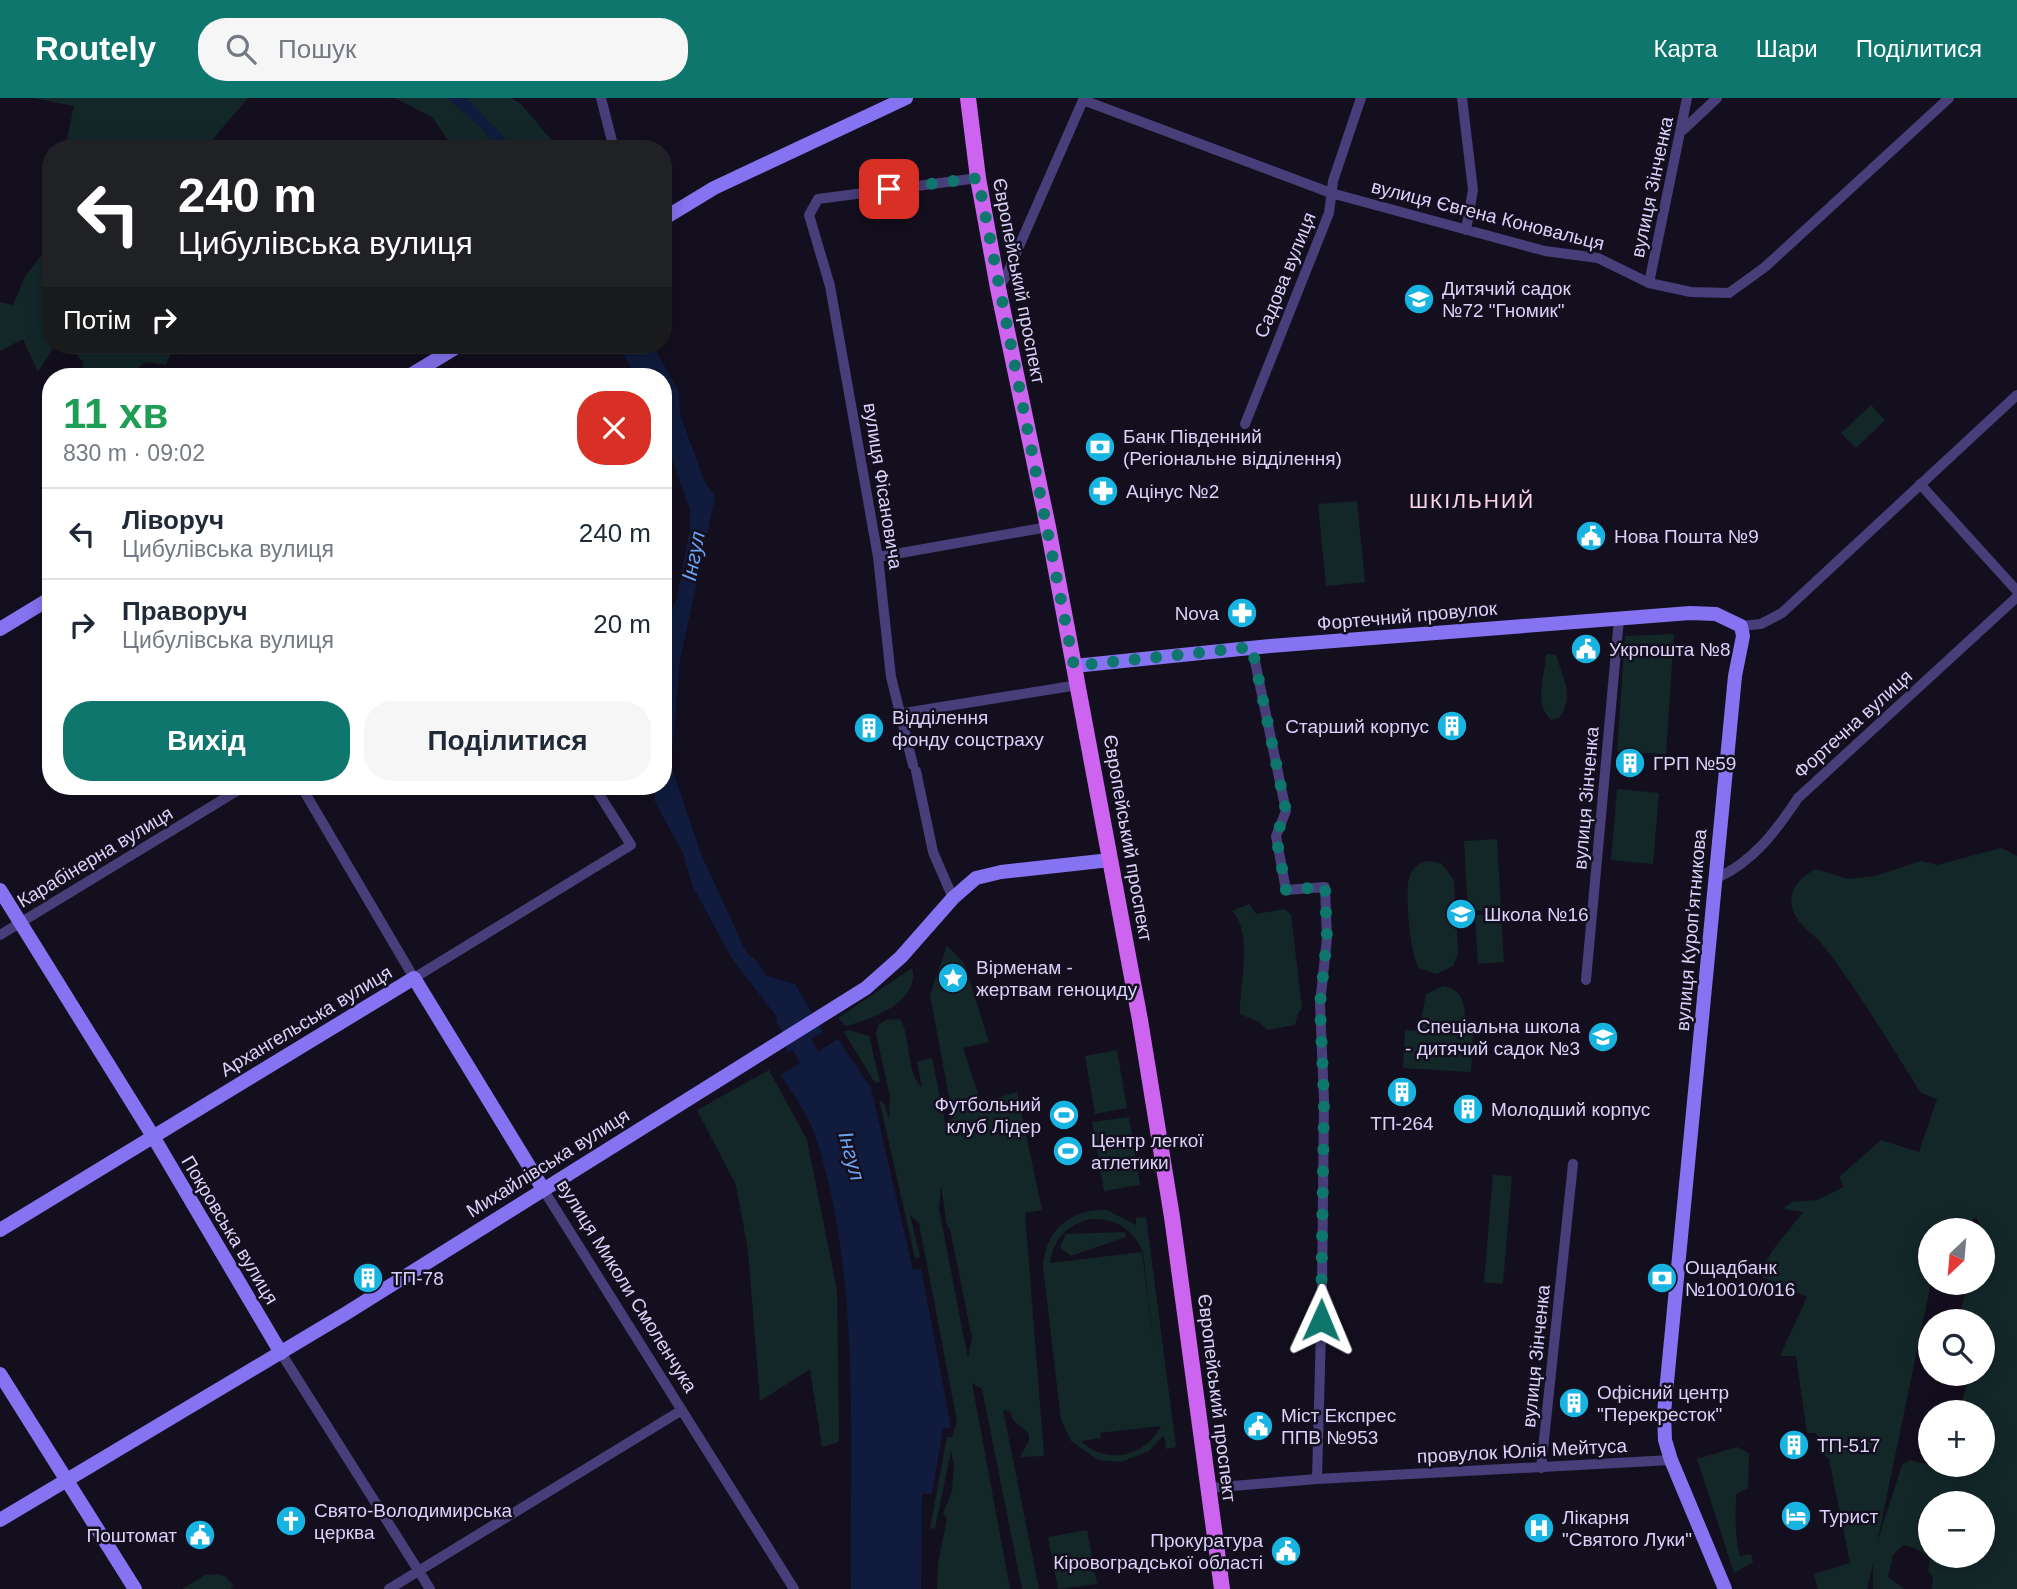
<!DOCTYPE html>
<html lang="uk">
<head>
<meta charset="utf-8">
<style>
	body { margin:0; font-family:Helvetica,sans-serif; background:#f6f6f7; color:#1f2937; height:100vh; display:flex; flex-direction:column; font-size:26px; white-space:nowrap }
	* { box-sizing:border-box; margin:0 }
	p { font-size:23px; color:#747a83 }
	.icon { flex:none; width:38px; height:38px; fill:none; stroke:currentColor; stroke-width:2; stroke-linecap:round; stroke-linejoin:round }
	.map { position:relative; flex:1; overflow:hidden }
	.drawer { position:absolute; left:42px; top:270px; width:630px; height:427px; display:flex; flex-direction:column; background:#fff; border-radius:28px; box-shadow:0 4px 18px #0003 }
	.drawer>* { flex:none }
	.banner { position:absolute; left:42px; top:42px; width:630px; height:214px; border-radius:28px; box-shadow:0 4px 18px #0003; background:#202124; color:#fff; overflow:hidden }
	.needle { width:46px; rotate:206deg }
	.buttons { position:absolute; left:1918px; top:1120px; display:grid; gap:14px }
	.buttons a { display:grid; place-items:center; width:77px; height:77px; border-radius:50%; background:#fff; box-shadow:0 4px 18px #0003; font-size:35px }
	.pin { position:absolute; display:grid; place-items:center; width:60px; height:60px; color:#fff; margin:-30px; border-radius:14px; box-shadow:0 4px 10px #0006 }
	.me { position:absolute; width:77px; margin:-38px; rotate:1deg; stroke-linejoin:round; filter:drop-shadow(0 0 5px #0008) }
	.turn { display:flex; align-items:center; gap:24px; height:147px; padding:0 21px; font-size:32px }
	.turn .icon { width:91px; height:91px; stroke-width:2.5 }
	.turn b { display:block; font-size:49px; line-height:60px }
	.then { display:flex; align-items:center; height:66px; padding:0 21px; background:#0003; gap:14px; font-size:26px }
	.round { display:grid; place-items:center; flex:none; width:74px; height:74px; border-radius:28px; background:#f6f6f7 }
	.overview { display:flex; align-items:center; justify-content:space-between; height:119px; padding:0 21px }
	h1 { font-size:42px; font-weight:700; line-height:52px; color:#1e9e55 }
	.primary-button { display:flex; gap:14px; margin-top:auto; padding:14px 21px }
	.primary-button a { flex:1; height:80px; border-radius:28px; background:#0f766e; color:#fff; font-size:28px; font-weight:700; line-height:80px; text-align:center }
	.primary-button a+a { background:#f6f6f7; color:#1f2937 }
	ul { padding:0; list-style:none }
	li { display:flex; align-items:center; gap:21px; height:91px; padding:0 21px; border-top:2px solid #e0e1e3 }
	li div { flex:1 }
	li b { display:block; font-size:26px }
	li em { font-style:normal }
	header { display:flex; align-items:center; gap:42px; box-sizing:border-box; height:98px; padding:0 35px; background:#0f766e; color:#fff }
	header strong { font-size:33px }
	nav { display:flex; gap:38px; margin-inline-start:auto; font-size:24px }
	.search { width:490px; height:63px; background:#f6f6f7; display:flex; align-items:center; gap:18px; box-sizing:border-box; padding:0 24px; border-radius:28px; color:#747a83; font-size:26px }
	.map>svg:first-child { display:block }
	.green { fill:#132729; fill-rule:evenodd }
	.water { fill:#101b3d }
	.lines { fill:none; stroke-linecap:round; stroke-linejoin:round }
	.river { stroke:#101b3d; stroke-width:21 }
	.street { stroke:#483f7a; stroke-width:10 }
	.secondary { stroke:#8573f1; stroke-width:14 }
	.primary { stroke:#cc64ef; stroke-width:16 }
	.route { stroke:#0f766e; stroke-width:12; stroke-dasharray:0 21.6 }
	.labels { text-anchor:middle; dominant-baseline:central; stroke-width:5; stroke-linejoin:round; paint-order:stroke }
	.street-label { font-size:19px; fill:#dbd2fa; stroke:#140f1f }
	.poi-label { font-size:19px; fill:#dbd2fa; stroke:#140f1f; text-anchor:start }
	.neighbourhood-label { font-size:21px; letter-spacing:2px; fill:#fbd4e8; stroke:#140f1f }
	.water-label { font-size:21px; font-style:italic; fill:#6aa2f0; stroke:#140f1f }
</style>
</head>
<body>
<header>
<strong>Routely</strong>
<div class="search"><svg class="icon" aria-label="search" viewBox="0 0 24 24"><circle cx="10" cy="10" r="6"/><path d="M15 15l6 6"/></svg>Пошук</div>
<nav><a>Карта</a><a>Шари</a><a>Поділитися</a></nav>
</header>
<div class="map">
<svg width="2017" height="1491" viewBox="0 0 2017 1491">
	<rect width="100%" height="100%" fill="#140f1f"/>
	<path class="green" d="M 33,0 L 248,0 L 213,41 L 217,51 L 65,51 L 74,8 Z
		M 395,0 L 512,0 L 522,7 L 559,51 L 454,51 L 432,19 Z
		M 51,120 L 51,247 L 55,247 L 38,274 L 23,241 L 0,253 L 0,204 L 13,207 L 26,177 L 43,155 Z
		M 69,247 L 209,247 L 192,257 L 174,247 L 166,267 L 145,264 L 129,278 L 84,278 L 83,264 Z
		M 1871,307 L 1885,322 L 1856,350 L 1841,335 Z
		M 1357,403 L 1365,484 L 1326,488 L 1318,406 Z
		M 1674,536 L 1666,656 L 1617,654 L 1625,538 Z
		M 1546,556 L 1556,557 C 1563,580 1575,599 1559,620 L 1551,622 C 1533,604 1545,579 1546,556 Z
		M 1617,691 L 1659,695 L 1653,766 L 1611,762 Z
		M 1497,741 L 1501,812 L 1468,813 L 1464,743 Z
		M 2001,750 L 2017,758 L 2017,1491 L 1932,1491 L 1933,1479 L 1928,1473 L 1930,1460 L 1915,1450 L 1903,1447 L 1893,1457 L 1888,1479 L 1905,1491 L 1873,1491 L 1873,1466 L 1867,1491 L 1818,1491 L 1814,1476 L 1850,1465 L 1829,1361 L 1818,1351 L 1821,1345 L 1816,1335 L 1807,1335 L 1796,1258 L 1780,1258 L 1807,1199 L 1759,1177 L 1772,1153 L 1803,1114 L 1783,1111 L 1792,1104 L 1817,1102 L 1844,1089 L 1839,1079 L 1881,1042 L 1919,1054 L 1937,1001 L 1921,995 C 1889,945 1859,893 1822,846 C 1812,834 1795,825 1792,809 C 1788,792 1801,778 1816,771 L 1848,781 L 1875,778 L 1921,763 L 1937,767 ZM 1976,1119 L 1983,1132 L 1983,1185 L 1968,1185 L 1958,1223 L 1983,1223 L 1983,1276 L 1970,1276 L 1959,1314 L 1983,1314 L 1983,1367 L 1930,1367 L 1910,1362 L 1902,1367 L 1877,1445 L 1931,1185 L 1930,1132 C 1948,1132 1963,1132 1976,1119 ZM 1930,1405 L 1983,1405 L 1983,1458 L 1930,1458 Z
		M 1426,763 L 1441,765 L 1454,782 L 1458,856 L 1453,868 L 1436,876 L 1419,870 C 1410,858 1404,791 1410,777 C 1413,769 1419,766 1426,763 Z
		M 1249,806 L 1256,816 L 1284,811 L 1291,816 L 1302,911 L 1298,915 L 1295,927 L 1267,932 L 1259,924 L 1240,916 C 1239,888 1254,835 1232,813 Z
		M 1501,816 L 1504,864 L 1478,866 L 1475,817 Z
		M 947,848 L 964,865 L 989,944 L 963,950 L 981,1005 L 1017,994 L 1042,1112 L 1025,1115 L 1044,1358 L 1020,1359 L 1029,1343 L 1029,1336 L 1012,1321 L 1011,1314 L 1003,1312 L 1039,1491 L 1022,1491 L 982,1291 L 972,1285 L 1010,1491 L 937,1491 L 938,1466 L 947,1420 L 943,1416 L 952,1393 L 954,1368 L 951,1353 L 935,1431 L 930,1430 L 947,1339 L 952,1339 L 957,1323 L 919,1125 L 910,1117 L 920,1159 L 915,1160 L 879,1001 L 885,1007 L 889,1022 L 890,998 L 876,936 L 878,927 L 886,922 L 900,921 C 912,941 905,974 922,989 L 917,964 L 932,960 L 945,1024 L 953,1020 L 930,897 ZM 941,1087 L 947,1128 L 950,1131 L 972,1240 L 968,1261 L 939,1111 Z
		M 912,870 C 921,904 871,921 846,928 L 838,920 Z
		M 1443,888 C 1468,892 1465,915 1465,935 L 1473,936 L 1471,974 L 1403,970 L 1405,932 L 1419,933 L 1426,896 Z
		M 849,932 L 869,938 L 880,984 L 875,985 L 844,934 Z
		M 1117,952 L 1127,1010 L 1095,1016 L 1085,958 Z
		M 769,972 L 807,1042 L 837,1192 L 839,1344 L 822,1349 L 810,1271 L 760,1303 L 748,1152 L 736,1087 L 697,1012 Z
		M 1129,1019 L 1140,1087 L 1104,1093 L 1092,1024 Z
		M 1493,1077 L 1512,1078 L 1503,1186 L 1484,1184 Z
		M 1107,1112 L 1136,1127 L 1136,1120 L 1146,1119 L 1176,1349 L 1166,1351 L 1164,1337 L 1149,1353 L 1121,1364 L 1098,1362 L 1071,1343 L 1061,1322 L 1043,1169 C 1045,1133 1070,1110 1107,1112 ZM 1091,1121 C 1116,1120 1133,1131 1143,1154 L 1155,1256 L 1142,1154 L 1050,1165 C 1053,1141 1068,1126 1091,1121 ZM 1161,1328 C 1145,1360 1106,1367 1081,1343 L 1101,1340 L 1100,1335 Z
		M 1125,1134 L 1126,1139 L 1071,1158 L 1060,1149 L 1066,1136 Z
		M 1737,1349 L 1749,1355 L 1748,1390 L 1736,1396 C 1736,1418 1734,1436 1740,1458 L 1751,1456 L 1753,1464 L 1734,1475 L 1697,1361 Z
		M 1087,1432 L 1097,1486 L 1058,1491 L 1048,1439 Z
		M 218,1476 L 226,1479 L 234,1488 L 230,1491 L 182,1491 L 205,1477 Z"/>
	<path class="water" d="M 447,0 L 467,0 L 515,51 L 498,51 L 482,31 Z
		M 618,247 L 653,247 L 679,294 L 680,316 L 704,382 L 715,399 L 680,562 L 671,667 L 701,756 L 746,854 L 758,864 L 766,878 L 795,886 L 823,934 L 787,955 L 783,927 L 731,859 L 692,787 L 683,755 L 655,704 L 654,688 L 663,688 L 663,569 L 668,524 L 677,499 L 690,431 L 690,412 L 663,337 L 663,278 L 636,278 Z
		M 838,941 L 871,990 L 913,1172 L 921,1171 L 951,1329 L 943,1331 L 932,1396 L 922,1396 L 921,1491 L 851,1491 C 849,1343 862,1179 815,1037 C 808,1016 792,995 781,977 Z"/>
	<g class="lines">
		<path class="river" d="M 787,921 L 824,984"/>
		<path class="street" d="M 601,0 L 614,51
			M 1462,0 L 1473,92 L 1466,132
			M 1083,2 L 1331,95 L 1545,153 L 1598,160 L 1649,185 L 1691,194 L 1729,195 L 1765,169 L 1949,0
			M 1683,32 L 1717,0
			M 1649,185 L 1687,0
			M 998,190 L 1006,178 L 1084,0
			M 1245,326 L 1329,115 L 1333,83 L 1361,0
			M 1920,386 L 2017,493
			M 878,459 L 1048,429
			M 1741,528 L 1761,526 L 1782,515 L 2017,297
			M 1252,549 L 1286,713 L 1276,738 L 1286,792 L 1325,789 L 1327,840 L 1320,906 L 1324,1002 L 1322,1195 L 1317,1381
			M 898,616 L 1078,587
			M 913,667 L 891,579 L 878,459 L 830,188 L 809,117 L 818,101 L 978,80
			M 916,673 L 933,754 L 953,800
			M 301,688 L 414,880 L 631,747 L 594,688
			M 1717,780 C 1754,763 1776,733 1798,700 L 2017,499
			M 0,837 L 245,688
			M 1586,882 L 1619,521
			M 543,1091 L 794,1491
			M 281,1255 L 430,1491
			M 1541,1370 L 1573,1066
			M 1208,1390 L 1317,1381 L 1671,1362
			M 389,1491 L 682,1312"/>
		<path class="secondary" d="M 663,121 L 714,90 L 906,0
			M 409,278 L 460,247
			M 0,531 L 51,500
			M 1074,568 L 1270,548 L 1690,515 L 1716,516 L 1741,528 L 1743,538 L 1735,578 L 1664,1315 L 1665,1342 L 1671,1362 L 1725,1491
			M 0,792 L 151,1035 L 281,1255
			M 0,1132 L 414,880 L 543,1091
			M 0,1276 L 135,1491
			M 0,1422 L 345,1216 L 866,890 L 901,859 L 953,800 L 976,780 L 1001,774 L 1110,762"/>
		<path class="primary" d="M 968,0 L 978,80 L 998,190 L 1048,429 L 1140,922 L 1172,1119 L 1222,1491"/>
	</g>
	<g class="lines">
		<path class="route" d="M 889,91 L 978,80 L 1074,568 L 1252,549 L 1286,713 L 1276,738 L 1286,792 L 1325,789 L 1327,840 L 1320,906 L 1324,1002 L 1321,1222"/>
	</g>
	<defs>
		<g id="school-disc" transform="scale(1.575)"><circle r="9.5" fill="#17b4e1" stroke="#140f1f"/><path d="M0-5L7-2L0 1L-7-2ZM-4 1L0 2.5L4 1V4Q0 6-4 4Z" fill="#fff"/></g>
		<g id="bank-disc" transform="scale(1.575)"><circle r="9.5" fill="#17b4e1" stroke="#140f1f"/><path d="M-6-4H6V4H-6ZM0-2.3a2.3 2.3 0 1 0 0 4.6a2.3 2.3 0 1 0 0-4.6Z" fill="#fff"/></g>
		<g id="pharmacy-disc" transform="scale(1.575)"><circle r="9.5" fill="#17b4e1" stroke="#140f1f"/><path d="M-2-6h4v4h4v4h-4v4h-4v-4h-4v-4h4Z" fill="#fff"/></g>
		<g id="civic-disc" transform="scale(1.575)"><circle r="9.5" fill="#17b4e1" stroke="#140f1f"/><path d="M-.6-6.5H3V-4.5H.6V-3L4-1V1h2V6H-6V1h2V-1L-.6-3ZM-1.2 2.5V6h2.4V2.5Z" fill="#fff"/></g>
		<g id="building-disc" transform="scale(1.575)"><circle r="9.5" fill="#17b4e1" stroke="#140f1f"/><path d="M-4-6H4V6H1V3H-1V6H-4ZM-2.5-4.3h1.7v1.8h-1.7ZM.8-4.3h1.7v1.8H.8ZM-2.5-1h1.7V.8h-1.7ZM.8-1h1.7V.8H.8Z" fill="#fff"/></g>
		<g id="sight-disc" transform="scale(1.575)"><circle r="9.5" fill="#17b4e1" stroke="#140f1f"/><path d="M0-6L1.8-2.2L6-1.7L2.9 1.2L3.7 5.4L0 3.3L-3.7 5.4L-2.9 1.2L-6-1.7L-1.8-2.2Z" fill="#fff"/></g>
		<g id="stadium-disc" transform="scale(1.575)"><circle r="9.5" fill="#17b4e1" stroke="#140f1f"/><path d="M0-5a6.5 5 0 1 0 0 10a6.5 5 0 1 0 0-10ZM-3.5-1.8h7v3.6h-7Z" fill="#fff"/></g>
		<g id="hotel-disc" transform="scale(1.575)"><circle r="9.5" fill="#17b4e1" stroke="#140f1f"/><path d="M-6-4.5h1.5V1H6V5H4.5V3h-9V5H-6ZM-4 0a1.8 1.8 0 1 1 3.6 0ZM.5 0V-2.5h3Q6-2.5 6 0Z" fill="#fff"/></g>
		<g id="church-disc" transform="scale(1.575)"><circle r="9.5" fill="#17b4e1" stroke="#140f1f"/><path d="M-1.2-6h2.4v3.5h3.3v2.4h-3.3V6h-2.4V-.1h-3.3v-2.4h3.3Z" fill="#fff"/></g>
		<g id="hospital-disc" transform="scale(1.575)"><circle r="9.5" fill="#17b4e1" stroke="#140f1f"/><path d="M-5-5h3v3.5h4V-5h3V5h-3V1.5h-4V5h-3Z" fill="#fff"/></g>
	</defs>
	<g fill-rule="evenodd">
		<use href="#school-disc" x="1419" y="201"/>
		<use href="#bank-disc" x="1100" y="349"/>
		<use href="#pharmacy-disc" x="1103" y="393"/>
		<use href="#civic-disc" x="1591" y="438"/>
		<use href="#pharmacy-disc" x="1242" y="515"/>
		<use href="#civic-disc" x="1586" y="551"/>
		<use href="#building-disc" x="1452" y="628"/>
		<use href="#building-disc" x="869" y="630"/>
		<use href="#building-disc" x="1630" y="665"/>
		<use href="#school-disc" x="1461" y="816"/>
		<use href="#sight-disc" x="953" y="880"/>
		<use href="#school-disc" x="1603" y="939"/>
		<use href="#building-disc" x="1402" y="994"/>
		<use href="#building-disc" x="1468" y="1011"/>
		<use href="#stadium-disc" x="1064" y="1017"/>
		<use href="#stadium-disc" x="1068" y="1053"/>
		<use href="#building-disc" x="368" y="1180"/>
		<use href="#bank-disc" x="1662" y="1180"/>
		<use href="#building-disc" x="1574" y="1305"/>
		<use href="#civic-disc" x="1258" y="1328"/>
		<use href="#building-disc" x="1794" y="1347"/>
		<use href="#hotel-disc" x="1796" y="1418"/>
		<use href="#church-disc" x="291" y="1423"/>
		<use href="#hospital-disc" x="1539" y="1430"/>
		<use href="#civic-disc" x="200" y="1437"/>
		<use href="#civic-disc" x="1286" y="1453"/>
	</g>
	<g class="labels">
		<g class="street-label">
			<text transform="translate(1652 89) rotate(-78)">вулиця Зінченка</text>
			<text transform="translate(1488 117) rotate(14)">вулиця Євгена Коновальця</text>
			<text transform="translate(1285 177) rotate(-68)">Садова вулиця</text>
			<text transform="translate(1019 183) rotate(79)">Європейський проспект</text>
			<text transform="translate(883 388) rotate(81)">вулиця Фісановича</text>
			<text transform="translate(1407 518) rotate(-5)">Фортечний провулок</text>
			<text transform="translate(1853 626) rotate(-42)">Фортечна вулиця</text>
			<text transform="translate(1586 700) rotate(-85)">вулиця Зінченка</text>
			<text transform="translate(1128 740) rotate(80)">Європейський проспект</text>
			<text transform="translate(95 759) rotate(-31)">Карабінерна вулиця</text>
			<text transform="translate(1691 832) rotate(-85)">вулиця Куропʼятникова</text>
			<text transform="translate(306 923) rotate(-31)">Архангельська вулиця</text>
			<text transform="translate(548 1065) rotate(-32)">Михайлівська вулиця</text>
			<text transform="translate(230 1132) rotate(59)">Покровська вулиця</text>
			<text transform="translate(627 1188) rotate(58)">вулиця Миколи Смоленчука</text>
			<text transform="translate(1536 1258) rotate(-84)">вулиця Зінченка</text>
			<text transform="translate(1217 1300) rotate(83)">Європейський проспект</text>
			<text transform="translate(1522 1353) rotate(-3)">провулок Юлія Мейтуса</text>
		</g>
		<g class="poi-label">
			<text x="1442" y="190">Дитячий садок<tspan x="1442" dy="22">№72 "Гномик"</tspan></text>
			<text x="1123" y="338">Банк Південний<tspan x="1123" dy="22">(Регіональне відділення)</tspan></text>
			<text x="1126" y="393">Ацінус №2</text>
			<text x="1614" y="438">Нова Пошта №9</text>
			<text x="1219" y="515" text-anchor="end">Nova</text>
			<text x="1609" y="551">Укрпошта №8</text>
			<text x="892" y="619">Відділення<tspan x="892" dy="22">фонду соцстраху</tspan></text>
			<text x="1429" y="628" text-anchor="end">Старший корпус</text>
			<text x="1653" y="665">ГРП №59</text>
			<text x="1484" y="816">Школа №16</text>
			<text x="976" y="869">Вірменам -<tspan x="976" dy="22">жертвам геноциду</tspan></text>
			<text x="1580" y="928" text-anchor="end">Спеціальна школа<tspan x="1580" dy="22">- дитячий садок №3</tspan></text>
			<text x="1041" y="1006" text-anchor="end">Футбольний<tspan x="1041" dy="22">клуб Лідер</tspan></text>
			<text x="1491" y="1011">Молодший корпус</text>
			<text x="1402" y="1025" text-anchor="middle">ТП-264</text>
			<text x="1091" y="1042">Центр легкої<tspan x="1091" dy="22">атлетики</tspan></text>
			<text x="1685" y="1169">Ощадбанк<tspan x="1685" dy="22">№10010/016</tspan></text>
			<text x="391" y="1180">ТП-78</text>
			<text x="1597" y="1294">Офісний центр<tspan x="1597" dy="22">"Перекресток"</tspan></text>
			<text x="1281" y="1317">Міст Експрес<tspan x="1281" dy="22">ППВ №953</tspan></text>
			<text x="1817" y="1347">ТП-517</text>
			<text x="314" y="1412">Свято-Володимирська<tspan x="314" dy="22">церква</tspan></text>
			<text x="1819" y="1418">Турист</text>
			<text x="1562" y="1419">Лікарня<tspan x="1562" dy="22">"Святого Луки"</tspan></text>
			<text x="177" y="1437" text-anchor="end">Поштомат</text>
			<text x="1263" y="1442" text-anchor="end">Прокуратура<tspan x="1263" dy="22">Кіровоградської області</tspan></text>
		</g>
		<g class="neighbourhood-label">
			<text x="1472" y="402">ШКІЛЬНИЙ</text>
		</g>
		<g class="water-label">
			<text transform="translate(693 458) rotate(-79)">Інгул</text>
			<text transform="translate(852 1058) rotate(75)">Інгул</text>
		</g>
	</g>
</svg>
<div class="buttons">
<a><svg class="needle" viewBox="-14 -14 28 28"><path d="M0-13l5 13h-10z" fill="#e53935"/><path d="M0 13l5-13h-10z" fill="#747a83"/></svg></a>
<a><svg class="icon" aria-label="search" viewBox="0 0 24 24"><circle cx="10" cy="10" r="6"/><path d="M15 15l6 6"/></svg></a>
<a>+</a>
<a>−</a>
</div>
<div class="pin" style="left:889px;top:91px;background:#d93025"><svg class="icon" aria-label="arrive" viewBox="0 0 24 24"><path d="M6 21V4h12l-3 4 3 4H6"/></svg></div>
<svg class="me" style="left:1321px;top:1222px" viewBox="-20 -20 40 40"><path d="M0-17L14 15 0 8-14 15z" fill="#0f766e" stroke="#fff" stroke-width="4"/></svg>
<div class="banner">
<div class="turn"><svg class="icon" aria-label="left" viewBox="0 0 24 24"><path d="M17 20v-9H6M10 6l-5 5 5 5"/></svg><div><b>240 m</b>Цибулівська вулиця</div></div>
<div class="then">Потім<svg class="icon" aria-label="right" viewBox="0 0 24 24"><path d="M7 20v-9h11M14 6l5 5-5 5"/></svg></div>
</div>
<section class="drawer">
<div class="overview"><div><h1>11 хв</h1><p>830 m · 09:02</p></div><a class="round" style="background:#d93025;color:#fff"><svg class="icon" aria-label="close" viewBox="0 0 24 24"><path d="M6 6l12 12M18 6L6 18"/></svg></a></div>
<ul>
<li><svg class="icon" aria-label="left" viewBox="0 0 24 24"><path d="M17 20v-9H6M10 6l-5 5 5 5"/></svg><div><b>Ліворуч</b><p>Цибулівська вулиця</p></div><em>240 m</em></li>
<li><svg class="icon" aria-label="right" viewBox="0 0 24 24"><path d="M7 20v-9h11M14 6l5 5-5 5"/></svg><div><b>Праворуч</b><p>Цибулівська вулиця</p></div><em>20 m</em></li>
</ul>
<div class="primary-button"><a>Вихід</a><a>Поділитися</a></div>
</section>
</div>
</body>
</html>
